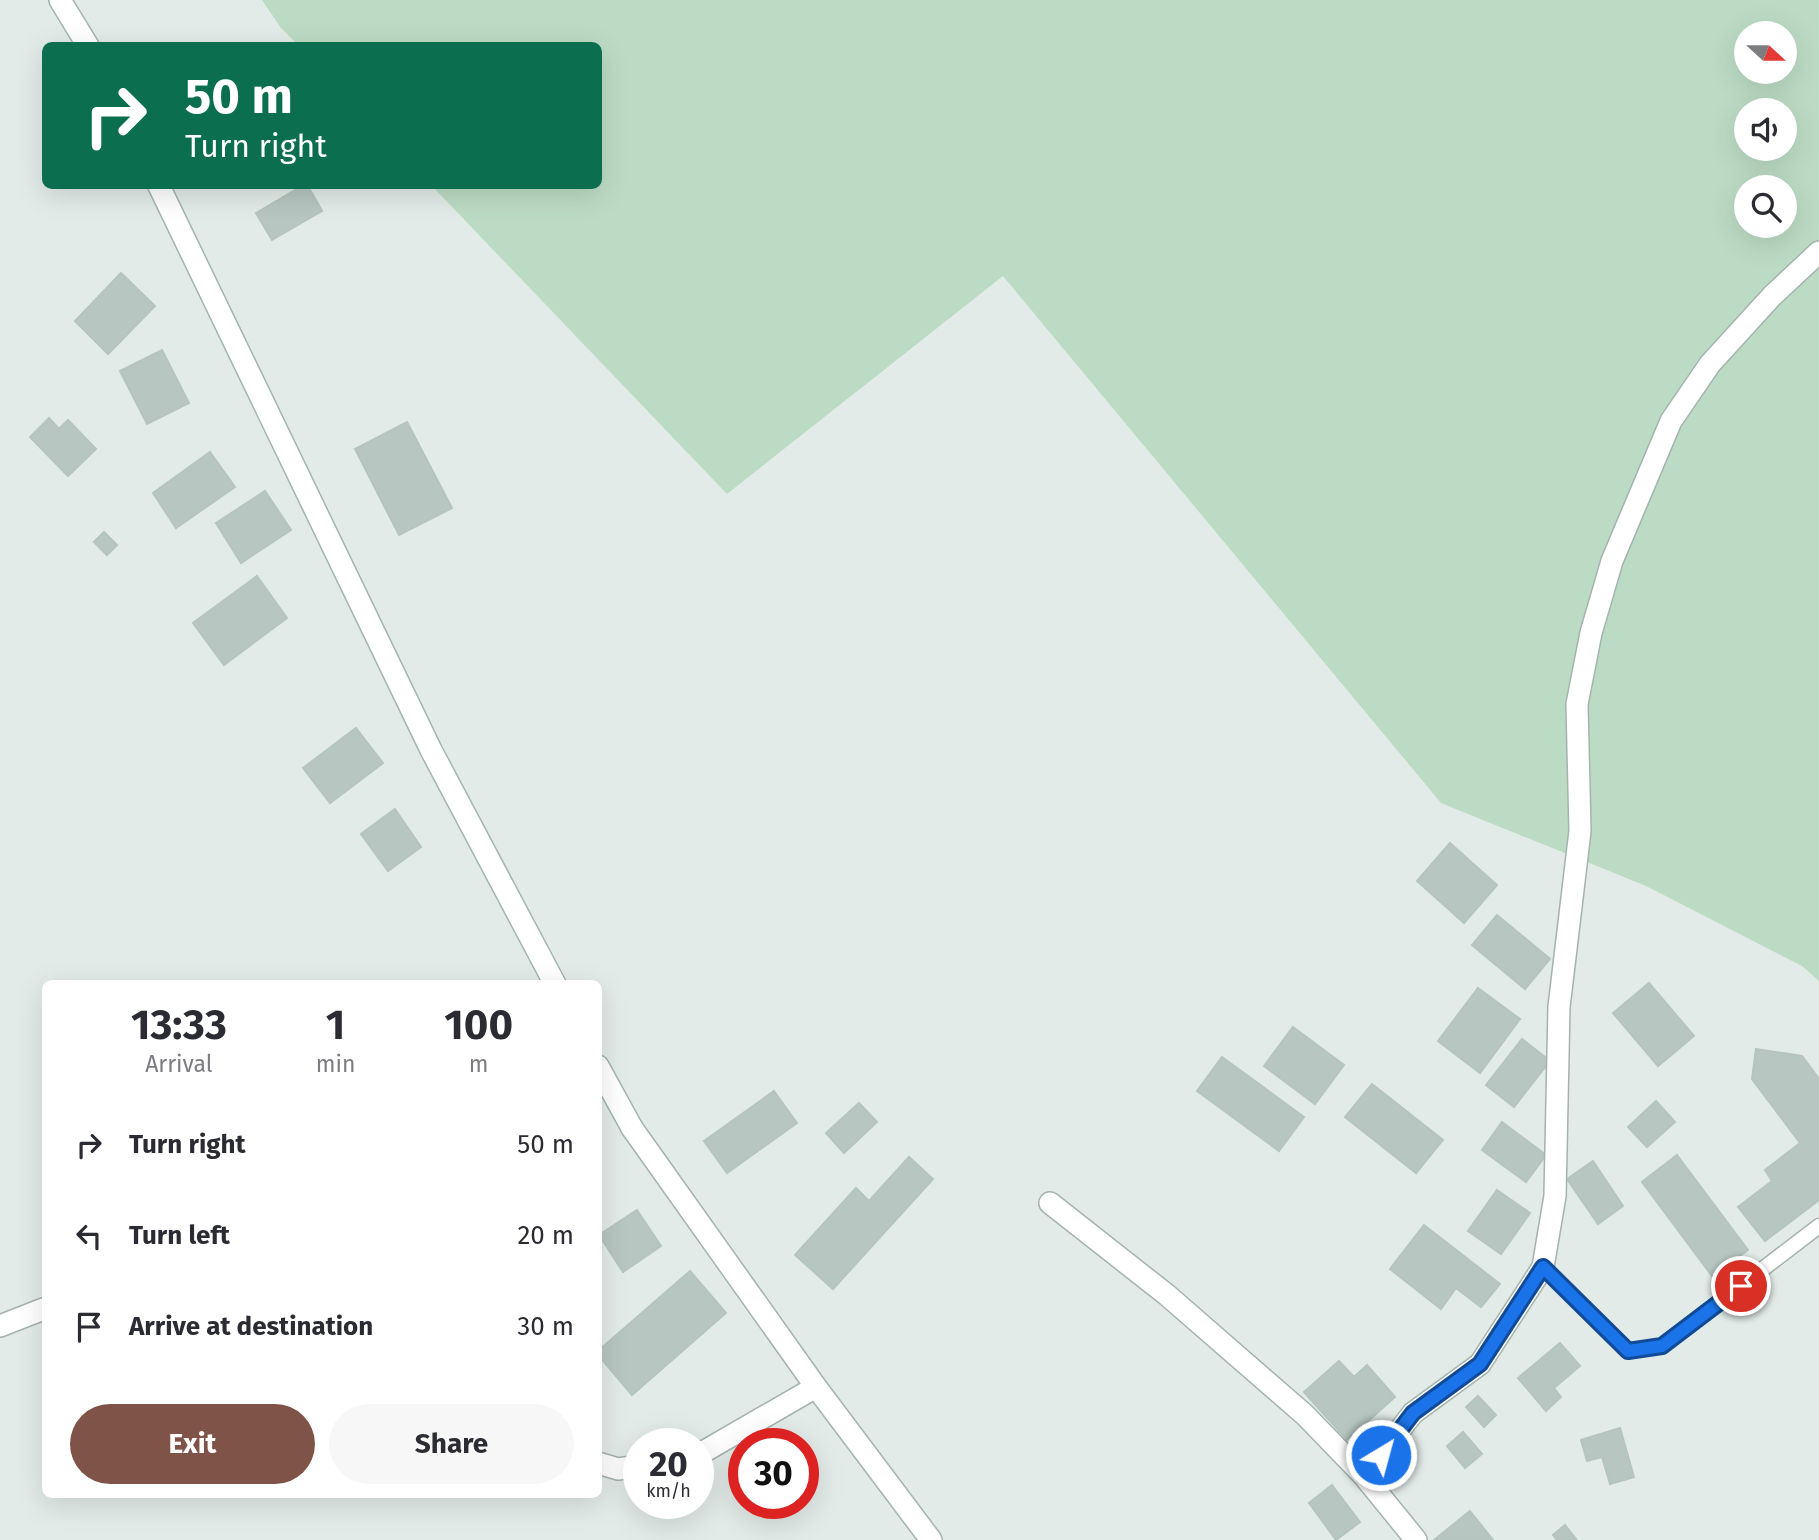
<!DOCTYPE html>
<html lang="en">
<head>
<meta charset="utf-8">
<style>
	body { margin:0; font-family:"Fira Sans",sans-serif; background:#f7f7f7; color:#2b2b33; height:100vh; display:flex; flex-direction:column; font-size:26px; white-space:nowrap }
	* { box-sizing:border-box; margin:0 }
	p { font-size:23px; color:#7c7c81 }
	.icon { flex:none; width:38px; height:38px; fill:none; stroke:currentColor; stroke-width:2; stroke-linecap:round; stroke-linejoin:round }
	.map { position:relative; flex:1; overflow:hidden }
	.side { position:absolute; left:42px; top:980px; width:560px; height:518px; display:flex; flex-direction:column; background:#fff; border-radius:10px; box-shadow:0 7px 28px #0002 }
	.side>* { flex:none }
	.guide { position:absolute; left:42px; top:42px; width:560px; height:147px; border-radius:10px; box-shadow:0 7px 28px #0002; background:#0b6e4f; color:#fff; overflow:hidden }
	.needle { width:46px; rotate:111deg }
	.fabs { position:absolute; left:1734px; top:21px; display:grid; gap:14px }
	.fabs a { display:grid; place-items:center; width:63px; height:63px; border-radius:50%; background:#fff; box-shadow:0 7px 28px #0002; font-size:35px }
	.speed { position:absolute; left:623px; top:1428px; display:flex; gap:14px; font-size:35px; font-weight:700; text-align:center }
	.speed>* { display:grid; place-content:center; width:91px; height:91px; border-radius:50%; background:#fff; box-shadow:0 7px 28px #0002; line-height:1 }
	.speed small { font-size:18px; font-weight:400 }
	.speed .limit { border:10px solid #d22; background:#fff; color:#111 }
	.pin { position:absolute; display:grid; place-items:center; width:60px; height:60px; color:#fff; margin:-30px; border:4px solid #fff; border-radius:50%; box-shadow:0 2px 7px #0007 }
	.me { position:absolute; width:77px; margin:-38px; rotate:37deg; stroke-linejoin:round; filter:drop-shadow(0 0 5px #0008) }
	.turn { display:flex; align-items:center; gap:24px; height:147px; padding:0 28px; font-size:32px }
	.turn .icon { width:91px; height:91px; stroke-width:2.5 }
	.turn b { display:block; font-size:49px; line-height:60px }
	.eta { display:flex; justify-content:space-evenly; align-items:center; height:119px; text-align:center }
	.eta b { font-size:42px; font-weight:700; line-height:49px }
	.cta { display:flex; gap:14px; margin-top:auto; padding:14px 28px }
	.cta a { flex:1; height:80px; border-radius:42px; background:#805348; color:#fff; font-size:28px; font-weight:700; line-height:80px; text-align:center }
	.cta a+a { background:#f7f7f7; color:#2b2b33 }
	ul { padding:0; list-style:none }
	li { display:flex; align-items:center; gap:21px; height:91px; padding:0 28px }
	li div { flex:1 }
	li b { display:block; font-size:26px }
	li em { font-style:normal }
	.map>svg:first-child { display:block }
	.green { fill:#bcdbc4; fill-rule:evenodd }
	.building { fill:#b7c6c0; stroke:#b5c4be; stroke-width:2 }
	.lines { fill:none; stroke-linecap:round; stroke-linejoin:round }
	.lane-casing { stroke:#a5b3ae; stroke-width:17 }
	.street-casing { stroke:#a5b3ae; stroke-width:24 }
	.secondary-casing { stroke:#a1b6af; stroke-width:24 }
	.lane { stroke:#fff; stroke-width:14 }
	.street { stroke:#fff; stroke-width:21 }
	.secondary { stroke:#fff; stroke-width:21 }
	.route-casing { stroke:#114b97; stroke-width:18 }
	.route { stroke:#1a73e8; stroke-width:12 }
</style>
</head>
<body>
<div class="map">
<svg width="1819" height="1540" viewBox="0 0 1819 1540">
	<rect width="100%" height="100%" fill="#e2ebe7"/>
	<path class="green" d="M 262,0 L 1819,0 L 1819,981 L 1802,966 L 1646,886 L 1441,803 L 1003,276 L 727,494 L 432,186 L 598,186 L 598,46 L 298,45 L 281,28 ZM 1746,33 L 1785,33 L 1785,72 L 1746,72 ZM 1746,110 L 1785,110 L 1785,149 L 1746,149 ZM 1746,187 L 1785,187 L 1785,226 L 1746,226 Z"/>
	<path class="building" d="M 302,186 L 308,186 L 322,211 L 272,240 L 256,213 Z
		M 121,273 L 155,306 L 108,354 L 75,321 Z
		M 162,350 L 189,403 L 147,424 L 120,371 Z
		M 49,418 L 59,429 L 68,420 L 96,449 L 68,476 L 30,437 Z
		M 407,422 L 452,508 L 399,535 L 355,449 Z
		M 210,452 L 235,487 L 176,528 L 153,493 Z
		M 265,491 L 291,530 L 241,563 L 216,523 Z
		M 104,532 L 117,545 L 107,555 L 94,542 Z
		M 257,576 L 287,618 L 224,665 L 193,623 Z
		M 356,728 L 383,763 L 330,803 L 303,768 Z
		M 395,809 L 421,847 L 388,871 L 361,834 Z
		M 1450,843 L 1497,885 L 1464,923 L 1417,881 Z
		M 1497,915 L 1550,959 L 1525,989 L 1472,945 Z
		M 1649,983 L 1694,1036 L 1658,1066 L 1613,1013 Z
		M 1478,988 L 1520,1019 L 1480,1073 L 1438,1041 Z
		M 1293,1027 L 1344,1065 L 1315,1104 L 1264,1066 Z
		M 1522,1039 L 1550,1061 L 1514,1107 L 1486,1085 Z
		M 1756,1049 L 1802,1056 L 1819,1079 L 1819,1200 L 1765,1241 L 1738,1207 L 1772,1181 L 1765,1170 L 1800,1143 L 1752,1079 Z
		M 1222,1057 L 1304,1117 L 1279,1151 L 1197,1091 Z
		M 1372,1084 L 1443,1140 L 1416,1173 L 1345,1117 Z
		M 774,1091 L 797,1123 L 727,1173 L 704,1141 Z
		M 1656,1101 L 1675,1122 L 1647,1147 L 1628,1127 Z
		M 859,1103 L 877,1122 L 844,1153 L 826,1133 Z
		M 1502,1122 L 1546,1155 L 1526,1182 L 1482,1150 Z
		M 1677,1155 L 1748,1250 L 1712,1276 L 1642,1182 Z
		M 909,1157 L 933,1179 L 833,1289 L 795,1255 L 856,1188 L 869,1201 Z
		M 1593,1161 L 1623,1206 L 1598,1224 L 1567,1179 Z
		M 1497,1190 L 1530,1213 L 1501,1254 L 1468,1231 Z
		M 637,1210 L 661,1246 L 623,1272 L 599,1235 Z
		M 1424,1225 L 1500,1284 L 1481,1307 L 1456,1288 L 1441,1309 L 1390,1269 Z
		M 690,1271 L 726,1313 L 632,1395 L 598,1355 L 598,1351 Z
		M 1560,1343 L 1580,1366 L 1554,1388 L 1561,1397 L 1546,1411 L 1518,1378 Z
		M 1339,1361 L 1354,1377 L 1367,1365 L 1395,1397 L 1347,1440 L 1304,1392 Z
		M 1478,1396 L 1496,1415 L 1484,1427 L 1466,1407 Z
		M 1620,1428 L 1634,1477 L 1610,1484 L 1602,1457 L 1587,1461 L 1581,1440 Z
		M 1463,1432 L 1482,1454 L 1465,1468 L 1447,1446 Z
		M 1332,1485 L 1360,1522 L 1336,1540 L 1309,1503 Z
		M 1470,1511 L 1493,1540 L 1434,1540 Z
		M 1565,1525 L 1576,1539 L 1574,1540 L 1557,1540 L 1553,1535 Z"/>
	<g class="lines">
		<g class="lane-casing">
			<path id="lane" d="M 1543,1267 L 1628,1351 L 1662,1346 L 1819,1226"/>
		</g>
		<g class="street-casing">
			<path id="street" d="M 632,1128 L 816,1387 L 931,1540
				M 1050,1203 L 1167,1295 L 1305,1415 L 1364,1476 L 1416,1540
				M 0,1326 L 46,1308
				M 698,1455 L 816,1387
				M 598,1463 L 618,1469 L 639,1466
				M 1364,1476 L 1413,1413 L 1480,1364 L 1543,1267 L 1555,1196 L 1559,1007 L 1580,831 L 1577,704 L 1591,633 L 1612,561 L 1671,421 L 1710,364 L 1772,296 L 1819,252"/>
		</g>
		<g class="secondary-casing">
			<path id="secondary" d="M 60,0 L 88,46
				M 159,186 L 431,750 L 555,984
				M 598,1066 L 632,1128"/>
		</g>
		<use href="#lane" class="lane"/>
		<use href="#street" class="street"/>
		<use href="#secondary" class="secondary"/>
	</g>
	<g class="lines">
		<g class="route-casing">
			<path id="route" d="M 1381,1455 L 1413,1413 L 1480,1364 L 1543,1267 L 1628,1351 L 1662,1346 L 1741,1286"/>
		</g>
		<use href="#route" class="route"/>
	</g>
</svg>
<div class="fabs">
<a><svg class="needle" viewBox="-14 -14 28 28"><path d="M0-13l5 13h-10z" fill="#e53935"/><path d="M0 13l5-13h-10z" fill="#7c7c81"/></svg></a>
<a><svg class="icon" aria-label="sound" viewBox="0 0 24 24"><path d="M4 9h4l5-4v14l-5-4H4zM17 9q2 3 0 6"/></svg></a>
<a><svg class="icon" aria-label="search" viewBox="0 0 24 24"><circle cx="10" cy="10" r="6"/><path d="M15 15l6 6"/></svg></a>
</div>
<div class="speed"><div>20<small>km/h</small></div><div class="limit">30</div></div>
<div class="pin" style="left:1741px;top:1286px;background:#d93025"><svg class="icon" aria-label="arrive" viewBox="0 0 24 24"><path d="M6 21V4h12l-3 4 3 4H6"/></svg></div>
<svg class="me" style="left:1381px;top:1455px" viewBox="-20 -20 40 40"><circle r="17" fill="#1a73e8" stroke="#fff" stroke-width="3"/><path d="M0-11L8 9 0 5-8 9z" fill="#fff"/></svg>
<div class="guide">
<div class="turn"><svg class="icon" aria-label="right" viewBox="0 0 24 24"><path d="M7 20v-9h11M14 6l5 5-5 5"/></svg><div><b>50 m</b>Turn right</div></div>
</div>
<section class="side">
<div class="eta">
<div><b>13:33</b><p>Arrival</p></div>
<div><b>1</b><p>min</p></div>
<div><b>100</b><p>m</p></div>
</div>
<ul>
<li><svg class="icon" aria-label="right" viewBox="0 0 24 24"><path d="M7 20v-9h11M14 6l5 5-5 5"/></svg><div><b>Turn right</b></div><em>50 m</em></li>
<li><svg class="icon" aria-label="left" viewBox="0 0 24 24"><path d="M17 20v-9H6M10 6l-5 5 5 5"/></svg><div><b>Turn left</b></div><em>20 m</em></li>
<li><svg class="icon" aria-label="arrive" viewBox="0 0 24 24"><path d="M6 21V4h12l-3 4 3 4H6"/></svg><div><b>Arrive at destination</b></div><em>30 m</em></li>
</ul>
<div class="cta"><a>Exit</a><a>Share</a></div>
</section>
</div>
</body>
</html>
